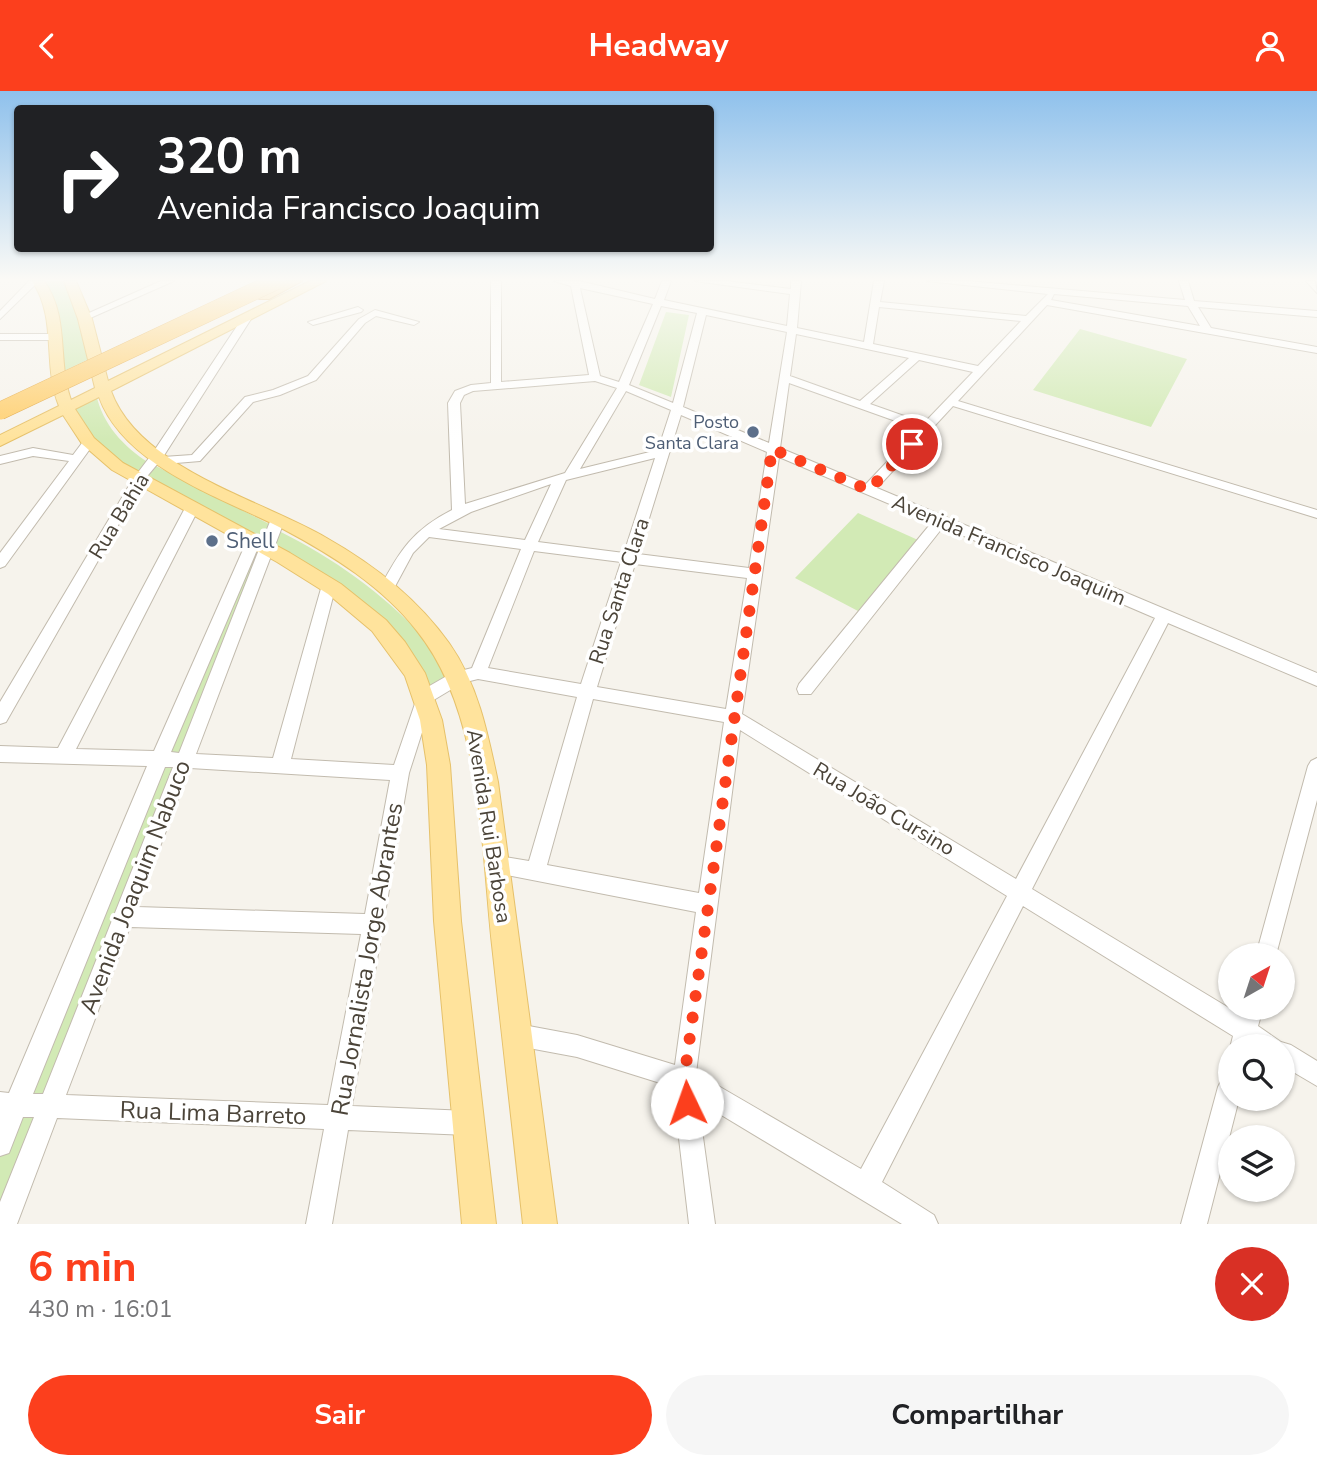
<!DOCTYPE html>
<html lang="pt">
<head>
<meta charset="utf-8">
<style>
	body { margin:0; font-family:"Nunito Sans",sans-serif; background:#f6f6f6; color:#202124; height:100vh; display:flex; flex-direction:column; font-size:26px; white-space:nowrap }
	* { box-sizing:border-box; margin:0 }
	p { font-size:23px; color:#757577 }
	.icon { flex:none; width:38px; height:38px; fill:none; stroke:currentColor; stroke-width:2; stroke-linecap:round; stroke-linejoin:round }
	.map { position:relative; height:1133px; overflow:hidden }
	.side { display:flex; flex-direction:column; background:#fff; flex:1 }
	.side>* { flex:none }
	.top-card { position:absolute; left:14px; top:14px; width:700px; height:147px; border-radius:7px; box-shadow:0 2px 5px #0004; background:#202124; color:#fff; overflow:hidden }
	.needle { width:46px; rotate:39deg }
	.fabs { position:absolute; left:1218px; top:852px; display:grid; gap:14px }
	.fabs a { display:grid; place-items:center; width:77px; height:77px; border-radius:50%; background:#fff; box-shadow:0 2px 5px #0004; font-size:35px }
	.pin { position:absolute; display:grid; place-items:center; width:60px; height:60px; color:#fff; margin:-30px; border:4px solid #fff; border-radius:50%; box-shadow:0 2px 7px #0007 }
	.me { position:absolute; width:77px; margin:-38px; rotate:357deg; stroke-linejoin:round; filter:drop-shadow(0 0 5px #0008) }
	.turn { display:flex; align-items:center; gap:24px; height:147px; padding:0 28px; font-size:32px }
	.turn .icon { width:91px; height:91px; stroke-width:2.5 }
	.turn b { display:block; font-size:49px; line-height:60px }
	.round { display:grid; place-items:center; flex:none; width:74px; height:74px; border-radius:37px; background:#f6f6f6 }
	.head { display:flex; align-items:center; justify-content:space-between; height:119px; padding:0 28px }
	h1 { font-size:42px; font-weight:700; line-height:52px; color:#fc3f1d }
	.cta { display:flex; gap:14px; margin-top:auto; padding:14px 28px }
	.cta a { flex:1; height:80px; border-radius:42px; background:#fc3f1d; color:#fff; font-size:28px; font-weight:700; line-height:80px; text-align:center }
	.cta a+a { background:#f6f6f6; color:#202124 }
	header { display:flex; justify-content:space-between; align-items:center; height:91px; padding:0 28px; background:#fc3f1d; color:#fff; font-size:32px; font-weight:700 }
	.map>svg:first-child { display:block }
	.green { fill:#d2eab5 }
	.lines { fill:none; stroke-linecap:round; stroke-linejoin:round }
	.minor-casing { stroke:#c2bbae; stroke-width:2 }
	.major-casing { stroke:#e6c16a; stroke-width:2 }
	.highway-casing { stroke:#e0a43c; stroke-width:2 }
	.minor { fill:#fff; fill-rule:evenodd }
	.major { fill:#ffe39c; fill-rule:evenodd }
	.highway { fill:#ffcf6e; fill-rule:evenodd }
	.highway-bridge-casing { stroke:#e0a43c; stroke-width:18; stroke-linecap:butt }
	.highway-bridge { stroke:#ffcf6e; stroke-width:17 }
	.route { stroke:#fc3f1d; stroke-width:12; stroke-dasharray:0 21.6 }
	.service-dot { fill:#5c6f8a; stroke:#fff; stroke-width:2.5 }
	.labels { text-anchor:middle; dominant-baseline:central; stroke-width:7; stroke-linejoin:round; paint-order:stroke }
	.far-service-label { font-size:18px; fill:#4e5e75; stroke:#fff; text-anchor:end }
	.street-label { font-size:21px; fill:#4b4439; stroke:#fff }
	.service-label { font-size:21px; fill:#4e5e75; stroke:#fff; text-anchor:start }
	.near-street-label { font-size:24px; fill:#4b4439; stroke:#fff }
</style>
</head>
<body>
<header><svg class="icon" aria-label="back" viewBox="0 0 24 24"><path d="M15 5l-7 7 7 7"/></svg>Headway<svg class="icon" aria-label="person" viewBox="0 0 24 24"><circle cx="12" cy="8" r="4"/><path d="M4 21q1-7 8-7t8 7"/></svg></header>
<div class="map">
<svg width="1317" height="1133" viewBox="0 0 1317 1133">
	<rect width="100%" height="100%" fill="#f6f3ec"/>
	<path class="green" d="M 40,190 L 67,190 L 91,267 L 62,281 Z
		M 666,221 L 689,224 L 671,306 L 639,294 Z
		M 1080,238 L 1187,268 L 1151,336 L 1033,299 Z
		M 96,303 C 103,334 123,355 149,372 L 138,385 L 104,362 L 70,316 Z
		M 154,374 L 271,434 L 262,453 L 142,388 Z
		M 858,422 L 918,449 L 858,520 L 795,487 Z
		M 279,440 C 333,467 383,502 424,547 C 434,558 442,574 451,588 L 427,599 L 402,556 L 271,457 Z
		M 253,452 L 266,459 L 181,666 L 164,665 Z
		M 160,669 L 180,670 L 48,1009 L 23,1009 Z
		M 18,1018 L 47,1018 L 0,1133 L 0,1063 Z"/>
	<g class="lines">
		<g class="minor-casing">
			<path id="minor" d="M 29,190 L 39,190 L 0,228 L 0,220 Z
				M 161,190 L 174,190 L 88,228 L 80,226 Z
				M 491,190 L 501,190 L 501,291 L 589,284 L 571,195 L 554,190 L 579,190 L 655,208 L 662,190 L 671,190 L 664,209 L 787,235 L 790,203 L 695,190 L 726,190 L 791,198 L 791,190 L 801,190 L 797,237 L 864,251 L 874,190 L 884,190 L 880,211 L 1026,225 L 1048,203 L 927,190 L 967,190 L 1185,209 L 1179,190 L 1188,190 L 1194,210 L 1317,220 L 1317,226 L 1198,216 L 1211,237 L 1317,256 L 1317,262 L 1047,214 L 958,310 L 1317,419 L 1317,427 L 953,315 L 877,397 L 1317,582 L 1317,595 L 1168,532 L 1032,798 L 1239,923 L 1241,917 L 1263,917 L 1258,935 L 1281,951 L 1291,954 L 1317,970 L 1317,995 L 1283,975 L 1283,956 L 1230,957 L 1233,945 L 1023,815 L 882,1091 L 934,1124 L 938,1133 L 902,1133 L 698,1010 L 715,1133 L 689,1133 L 673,996 L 577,966 L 518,955 L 510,952 L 507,944 L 510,936 L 518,933 L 577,944 L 675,974 L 696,821 L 491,781 L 488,774 L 491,767 L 498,765 L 529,770 L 577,606 L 478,588 L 462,592 L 432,610 L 409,682 L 352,1015 L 468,1020 L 476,1024 L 480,1032 L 476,1040 L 468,1044 L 348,1039 L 332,1133 L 306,1133 L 324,1038 L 57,1027 L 17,1133 L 0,1133 L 0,1111 L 34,1026 L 23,1026 L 9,1062 L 0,1065 L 0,1001 L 9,1002 L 147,675 L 0,671 L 0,655 L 58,657 L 184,419 L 191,415 L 198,419 L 76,658 L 154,660 L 246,452 L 253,447 L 258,449 L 260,452 L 171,661 L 179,662 L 271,428 L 278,424 L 285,428 L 196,663 L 273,667 L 322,494 L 329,489 L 336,494 L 291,668 L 394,674 L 419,601 L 452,582 L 472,577 L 521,458 L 429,446 L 413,462 L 392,501 L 382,501 L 380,497 C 400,459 413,439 452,419 L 448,312 L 455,300 L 471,294 L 491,292 ZM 580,197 L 653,213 L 619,291 L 600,285 ZM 1054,203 L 1188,215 L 1200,235 L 1051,209 ZM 661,215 L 697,222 L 673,312 L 629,294 ZM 879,216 L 1021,230 L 978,275 L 873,253 ZM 706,224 L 787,241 L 769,352 L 683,316 ZM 796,243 L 909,267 L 860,310 L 790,285 ZM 919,269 L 973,281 L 924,332 L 870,313 ZM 595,290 L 617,297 L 565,382 L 465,413 L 460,312 L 464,304 L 473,300 ZM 789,292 L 918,338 L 866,393 L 780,357 ZM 626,300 L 671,319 L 658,359 L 580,378 ZM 681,324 L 767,361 L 749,477 L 638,463 ZM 779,366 L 932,431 L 799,593 L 797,598 L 799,603 L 811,603 L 943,436 L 1155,527 L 1016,788 L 742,623 ZM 655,367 L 624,462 L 538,451 L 566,389 ZM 551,393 L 525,449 L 439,438 L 471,421 ZM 534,460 L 621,471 L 581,593 L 488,577 ZM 635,473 L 747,487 L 726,618 L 597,596 ZM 593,608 L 724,631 L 699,802 L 547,774 ZM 740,639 L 1007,805 L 861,1078 L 696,982 ZM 165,676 L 173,676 L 43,1003 L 33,1003 ZM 190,677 L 390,689 L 365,823 L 137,816 ZM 130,836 L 361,843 L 328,1014 L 66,1004 Z
				M 1306,190 L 1315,190 L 1317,202 Z
				M 358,216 L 363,219 L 361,221 L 313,234 L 308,231 Z
				M 375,219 L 419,231 L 414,234 L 376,225 L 365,232 L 316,289 L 280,304 L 253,311 L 200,370 L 164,373 L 159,371 L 144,389 L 6,631 L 0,633 L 0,611 L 133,388 L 152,363 L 243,226 L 251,228 L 163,366 L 192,364 L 245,306 L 273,299 L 308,285 L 359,228 Z
				M 0,243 L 56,243 L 61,246 L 56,249 L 0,249 Z
				M 89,347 L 95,351 L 5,475 L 0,477 L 0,462 L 69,370 L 33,365 L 0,373 L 0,365 L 33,357 L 73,364 L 85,348 Z
				M 1317,667 L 1317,709 L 1276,864 L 1256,864 L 1308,675 L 1311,670 Z
				M 1230,984 L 1230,1008 L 1239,1008 L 1207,1133 L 1181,1133 L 1218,996 L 1222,988 Z"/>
		</g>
		<g class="major-casing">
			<path id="major" d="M 32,190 L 44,190 C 70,226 57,269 71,309 L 95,297 L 78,228 L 64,190 L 76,190 L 92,228 L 108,290 L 310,190 L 326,190 L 111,300 C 139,377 259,408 325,446 C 373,473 417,507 449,552 C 478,593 488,643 498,691 L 557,1133 L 523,1133 C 513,1040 502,947 492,854 C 481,754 482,621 417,540 C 383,496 332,464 283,438 C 223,407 124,376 99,306 L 75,318 L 94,347 L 123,372 L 290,462 L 341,493 L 386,529 L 405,551 L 425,582 L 442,629 L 450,674 L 461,830 L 496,1133 L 462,1133 L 434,830 L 427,674 L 420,629 L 405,585 L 372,540 L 328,503 L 277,471 L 112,379 L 82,353 L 63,324 L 0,355 L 0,344 L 59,315 C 42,274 58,228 32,190 Z"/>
		</g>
		<g class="highway-casing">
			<path id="highway" d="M 283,190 L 302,190 L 269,208 L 259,208 L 257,205 Z"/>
		</g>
		<use href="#minor" class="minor"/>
		<use href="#major" class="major"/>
		<use href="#highway" class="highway"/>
		<g class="highway-bridge-casing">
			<path id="highway-bridge" d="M 0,320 L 276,190"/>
		</g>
		<use href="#highway-bridge" class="highway-bridge"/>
	</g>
	<linearGradient id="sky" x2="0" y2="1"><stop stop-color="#8fc1ec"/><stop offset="0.54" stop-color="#fbfaf6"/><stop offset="1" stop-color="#fbfaf6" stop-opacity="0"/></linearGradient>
	<rect width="1317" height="349" fill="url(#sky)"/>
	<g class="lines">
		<path class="route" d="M 687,1012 L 684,988 L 772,358 L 869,399 L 912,353"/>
	</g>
	<g class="service-dot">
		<circle cx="753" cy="341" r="7"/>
		<circle cx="212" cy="450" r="7"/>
	</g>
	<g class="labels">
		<g class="far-service-label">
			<text x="739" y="331">Posto<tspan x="739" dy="21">Santa Clara</tspan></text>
		</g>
		<g class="street-label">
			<text transform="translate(119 425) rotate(-59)">Rua Bahia</text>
			<text transform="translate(1009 459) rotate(23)">Avenida Francisco Joaquim</text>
			<text transform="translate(619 500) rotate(-72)">Rua Santa Clara</text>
			<text transform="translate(884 718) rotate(31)">Rua João Cursino</text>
			<text transform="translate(489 735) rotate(81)">Avenida Rui Barbosa</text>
		</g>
		<g class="service-label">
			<text x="226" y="450">Shell</text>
		</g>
		<g class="near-street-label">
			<text transform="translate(135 796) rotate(-69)">Avenida Joaquim Nabuco</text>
			<text transform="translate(367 868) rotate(-80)">Rua Jornalista Jorge Abrantes</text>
			<text transform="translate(213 1022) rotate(2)">Rua Lima Barreto</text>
		</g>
	</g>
</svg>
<div class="fabs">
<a><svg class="needle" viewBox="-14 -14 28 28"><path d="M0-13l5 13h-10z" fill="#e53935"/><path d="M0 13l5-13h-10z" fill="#757577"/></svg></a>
<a><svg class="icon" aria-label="search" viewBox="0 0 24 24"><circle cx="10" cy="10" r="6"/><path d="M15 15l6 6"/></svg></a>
<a><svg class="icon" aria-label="layers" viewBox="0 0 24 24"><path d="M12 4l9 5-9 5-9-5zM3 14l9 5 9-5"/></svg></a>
</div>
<div class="pin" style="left:912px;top:353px;background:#d93025"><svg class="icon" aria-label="arrive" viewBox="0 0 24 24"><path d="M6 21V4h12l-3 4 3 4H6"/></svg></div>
<svg class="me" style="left:687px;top:1012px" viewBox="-20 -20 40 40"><circle r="19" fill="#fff"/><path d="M0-13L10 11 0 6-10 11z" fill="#fc3f1d"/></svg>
<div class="top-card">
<div class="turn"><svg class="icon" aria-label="right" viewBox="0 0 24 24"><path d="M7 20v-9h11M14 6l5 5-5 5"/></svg><div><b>320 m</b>Avenida Francisco Joaquim</div></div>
</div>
</div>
<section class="side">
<div class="head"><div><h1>6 min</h1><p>430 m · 16:01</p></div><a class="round" style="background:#d93025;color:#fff"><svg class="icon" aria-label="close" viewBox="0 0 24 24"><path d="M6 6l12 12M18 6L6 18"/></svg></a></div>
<div class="cta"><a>Sair</a><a>Compartilhar</a></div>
</section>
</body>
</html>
